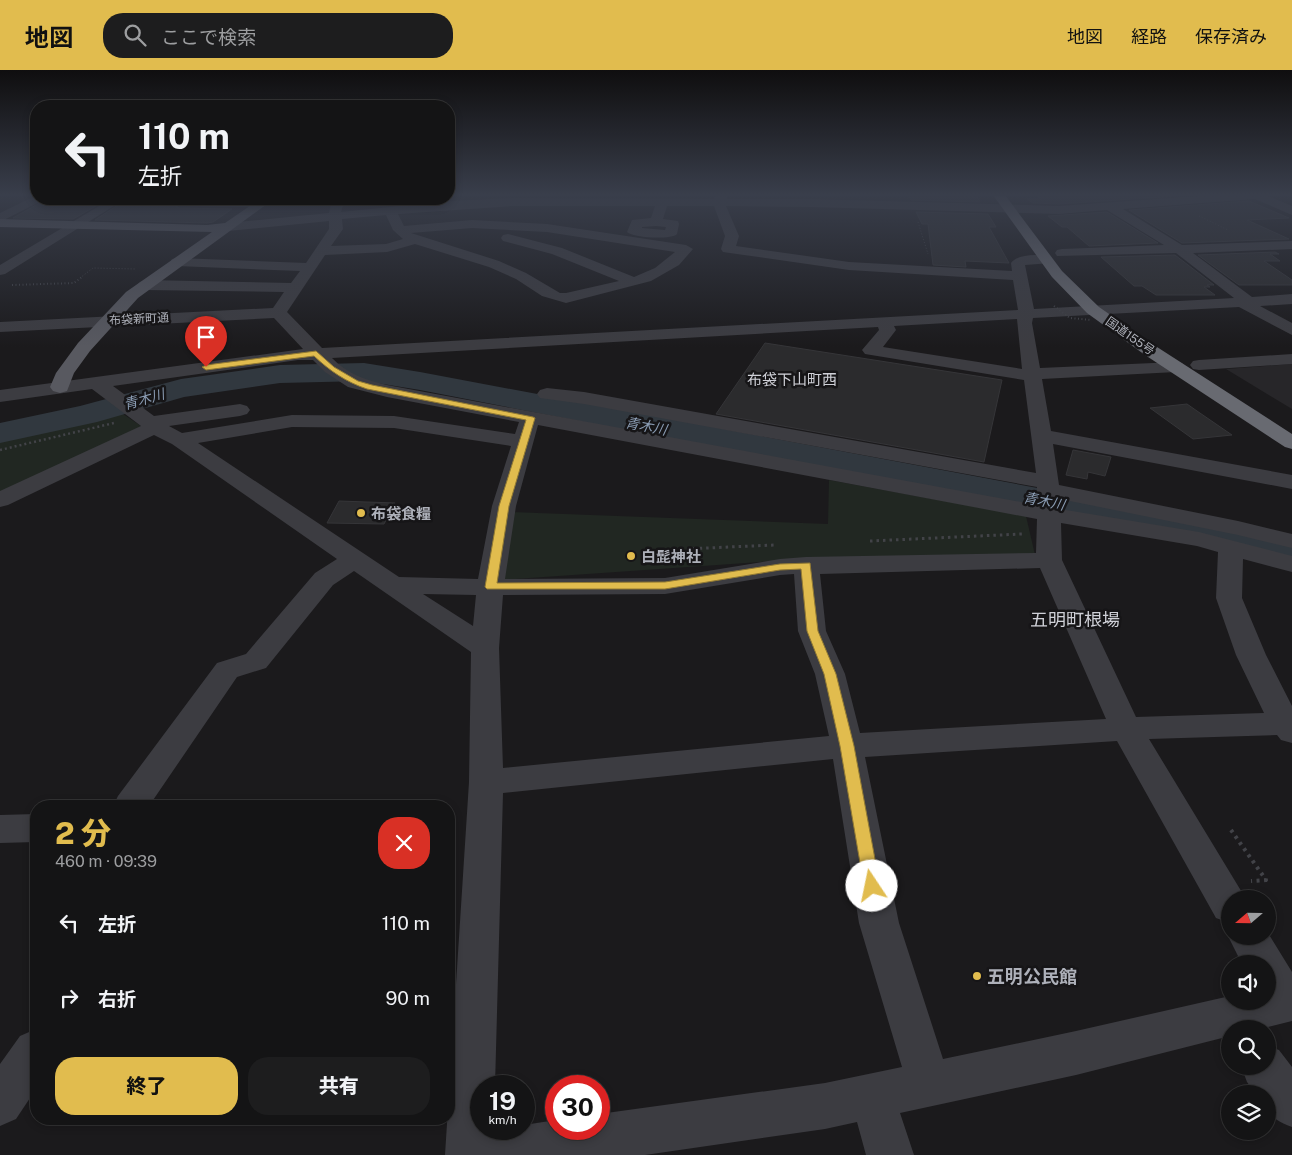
<!DOCTYPE html>
<html lang="ja">
<head>
<meta charset="utf-8">
<style>
	body { margin:0; font-family:"Public Sans","Noto Sans JP",sans-serif; background:#1d1d1e; color:#f1f3f6; height:100vh; display:flex; flex-direction:column; font-size:19px; white-space:nowrap }
	* { box-sizing:border-box; margin:0 }
	p { font-size:16px; color:#9d9ea0 }
	.icon { flex:none; width:28px; height:28px; fill:none; stroke:currentColor; stroke-width:2; stroke-linecap:round; stroke-linejoin:round }
	.map { position:relative; flex:1; overflow:hidden }
	.drawer { position:absolute; left:30px; top:730px; width:425px; height:325px; display:flex; flex-direction:column; background:#141415; border-radius:20px; box-shadow:0 2px 8px #0003,0 0 0 1px #333334 }
	.drawer>* { flex:none }
	.top-card { position:absolute; left:30px; top:30px; width:425px; height:105px; border-radius:20px; box-shadow:0 2px 8px #0003,0 0 0 1px #333334; background:#141415; color:#f1f3f6; overflow:hidden }
	.needle { width:32px; rotate:250deg }
	.controls { position:absolute; left:1221px; top:820px; display:grid; gap:10px }
	.controls a { display:grid; place-items:center; width:55px; height:55px; border-radius:50%; background:#141415; box-shadow:0 2px 8px #0003,0 0 0 1px #333334; font-size:25px }
	.speed { position:absolute; left:470px; top:1005px; display:flex; gap:10px; font-size:25px; font-weight:700; text-align:center }
	.speed>* { display:grid; place-content:center; width:65px; height:65px; border-radius:50%; background:#141415; box-shadow:0 2px 8px #0003,0 0 0 1px #333334; line-height:1 }
	.speed small { font-size:12px; font-weight:400 }
	.speed .limit { border:8px solid #d22; background:#fff; color:#111 }
	.pin { position:absolute; display:grid; place-items:center; width:42px; height:42px; color:#fff; margin:-51px -21px; border-radius:50% 50% 50% 0; rotate:-45deg; box-shadow:0 0 5px #0007 }
	.pin .icon { rotate:45deg }
	.me { position:absolute; width:55px; margin:-28px; rotate:349deg; stroke-linejoin:round; filter:drop-shadow(0 0 4px #0008) }
	.turn { display:flex; align-items:center; gap:18px; height:105px; padding:0 25px; font-size:22px }
	.turn .icon { width:65px; height:65px; stroke-width:2.5 }
	.turn b { display:block; font-size:35px; line-height:42px }
	.round { display:grid; place-items:center; flex:none; width:52px; height:52px; border-radius:20px; background:#1d1d1e }
	.overview { display:flex; align-items:center; justify-content:space-between; height:85px; padding:0 25px }
	h1 { font-size:30px; font-weight:800; line-height:38px; color:#e1bc4e }
	.primary-button { display:flex; gap:10px; margin-top:auto; padding:10px 25px }
	.primary-button a { flex:1; height:58px; border-radius:20px; background:#e1bc4e; color:#111; font-size:20px; font-weight:800; line-height:58px; text-align:center }
	.primary-button a+a { background:#1d1d1e; color:#f1f3f6 }
	ul { padding:0; list-style:none }
	li { display:flex; align-items:center; gap:15px; height:75px; padding:0 25px }
	li div { flex:1 }
	li b { display:block; font-size:19px }
	li em { font-style:normal }
	header { display:flex; align-items:center; gap:30px; box-sizing:border-box; height:70px; padding:0 25px; background:#e1bc4e; color:#111 }
	header strong { font-size:24px }
	nav { display:flex; gap:28px; margin-inline-start:auto; font-size:18px }
	.search { width:350px; height:45px; background:#1d1d1e; display:flex; align-items:center; gap:12px; box-sizing:border-box; padding:0 18px; border-radius:20px; color:#9d9ea0; font-size:19px }
	.map>svg:first-child { display:block }
	.built { fill:#272629 }
	.green { fill:#212722 }
	.lines { fill:none; stroke-linecap:round; stroke-linejoin:round }
	.river { fill:#31383f; fill-rule:evenodd }
	.building { fill:#2b2b2d; stroke:#353538 }
	.path-far4 { stroke:#424348; stroke-width:1; stroke-dasharray:1 2; stroke-linecap:butt }
	.path-far3 { stroke:#424348; stroke-width:2; stroke-dasharray:1 2.5; stroke-linecap:butt }
	.path-far2 { stroke:#424348; stroke-width:2.5; stroke-dasharray:2 3; stroke-linecap:butt }
	.path-far1 { stroke:#424348; stroke-width:3; stroke-dasharray:2.5 4; stroke-linecap:butt }
	.path { stroke:#424348; stroke-width:4; stroke-dasharray:3 4.5; stroke-linecap:butt }
	.minor { fill:#3c3c41; fill-rule:evenodd }
	.major { fill:#585960; fill-rule:evenodd }
	.highway { fill:#686a71; fill-rule:evenodd }
	.path-bridge { stroke:#424348; stroke-width:2; stroke-dasharray:1 2.5; stroke-linecap:butt }
	.route { fill:#e1bc4e; stroke:#927a33 }
	.poi-dot { fill:#e1bc4e; stroke:#161517; stroke-width:2 }
	.labels { text-anchor:middle; dominant-baseline:central; stroke-width:5; stroke-linejoin:round; paint-order:stroke }
	.far-street-label { font-size:12px; fill:#aeb1ba; stroke:#161517 }
	.far-water-label { font-size:14px; font-style:italic; fill:#899bb2; stroke:#161517 }
	.far-quarter-label { font-size:15px; fill:#cfd0d7; stroke:#161517 }
	.poi-label { font-size:15px; font-weight:bold; fill:#aeb1ba; stroke:#161517; text-anchor:start }
	.quarter-label { font-size:18px; fill:#cfd0d7; stroke:#161517 }
	.near-poi-label { font-size:18px; font-weight:bold; fill:#aeb1ba; stroke:#161517; text-anchor:start }
</style>
</head>
<body>
<header>
<strong>地図</strong>
<div class="search"><svg class="icon" aria-label="search" viewBox="0 0 24 24"><circle cx="10" cy="10" r="6"/><path d="M15 15l6 6"/></svg>ここで検索</div>
<nav><a>地図</a><a>経路</a><a>保存済み</a></nav>
</header>
<div class="map">
<svg width="1292" height="1085" viewBox="0 0 1292 1085">
	<rect width="100%" height="100%" fill="#1b1a1c"/>
	<path class="built" d="M 1292,294 L 1292,339 L 1226,299 Z"/>
	<path class="green" d="M 117,340 L 141,356 L 136,360 L 0,423 L 0,366 Z
		M 829,410 L 1026,446 L 1035,485 L 788,490 L 500,510 L 511,442 L 828,454 Z"/>
	<g class="lines">
		<path class="river" d="M 364,293 L 420,302 L 1235,455 L 1292,469 L 1292,494 L 1231,478 L 420,320 L 364,311 L 280,313 L 184,327 L 97,352 L 0,373 L 0,353 L 80,336 L 181,309 L 280,295 Z"/>
	</g>
	<path class="building" d="M 909,125 L 954,125 L 977,127 L 980,132 L 911,130 Z
		M 1034,125 L 1190,125 L 1059,134 L 1033,133 L 1027,129 L 1042,129 Z
		M 47,129 L 108,129 L 73,149 L 13,148 Z
		M 127,129 L 174,129 L 171,132 L 179,138 L 232,139 L 213,152 L 207,153 L 95,150 Z
		M 1249,131 L 1289,148 L 1247,150 L 1289,169 L 1182,173 L 1129,140 Z
		M 916,142 L 988,144 L 996,157 L 989,157 L 1009,193 L 965,191 L 966,197 L 933,195 L 928,154 L 922,154 Z
		M 1107,142 L 1158,173 L 1089,176 L 1067,157 L 1062,157 L 1048,146 Z
		M 1275,182 L 1279,184 L 1270,184 L 1280,191 L 1264,191 L 1292,210 L 1292,215 L 1239,215 L 1198,185 Z
		M 1175,185 L 1214,215 L 1207,215 L 1210,217 L 1204,217 L 1215,225 L 1156,225 L 1142,216 L 1134,216 L 1101,187 Z
		M 765,273 L 1002,310 L 984,392 L 716,344 Z
		M 1187,334 L 1197,341 L 1232,365 L 1193,369 L 1150,338 Z
		M 1073,380 L 1111,387 L 1105,406 L 1088,402 L 1087,409 L 1066,405 Z
		M 339,431 L 395,433 L 384,454 L 327,453 Z"/>
	<g class="lines">
		<path class="path-far4" d="M 1199,146 L 1228,160
			M 918,152 L 928,184
			M 80,208 L 93,198 L 136,199"/>
		<path class="path-far3" d="M 12,215 L 74,213 L 82,207"/>
		<path class="path-far2" d="M 0,380 L 114,353"/>
		<path class="path-far1" d="M 870,471 L 1022,464
			M 665,494 L 662,480 L 774,475"/>
		<path class="path" d="M 1231,760 L 1266,810 L 1251,811"/>
		<path class="minor" d="M 715,125 L 727,125 L 727,129 L 811,129 L 1059,136 L 1213,125 L 1266,125 L 1292,136 L 1292,145 L 1255,129 L 1123,139 L 1182,175 L 1292,171 L 1292,179 L 1193,183 L 1252,227 L 1292,224 L 1292,234 L 1260,236 L 1292,253 L 1292,265 L 1239,237 L 1033,248 L 1032,253 L 1040,298 L 1176,292 L 1182,293 L 1185,297 L 1182,301 L 1176,302 L 1042,309 L 1051,361 L 1292,405 L 1292,419 L 1053,374 L 1059,415 L 1238,451 L 1292,464 L 1292,478 L 1238,465 L 1060,429 L 1060,439 L 1199,462 L 1292,486 L 1292,502 L 1243,489 L 1242,528 L 1266,585 L 1292,636 L 1292,673 L 1281,670 L 1277,665 L 1149,669 L 1246,829 L 1230,829 L 1230,853 L 1216,848 L 1117,671 L 865,687 L 899,853 L 943,989 L 1076,961 L 1230,926 L 1230,931 L 1268,931 L 1268,894 L 1242,894 L 1228,866 L 1230,862 L 1230,866 L 1268,866 L 1268,863 L 1292,902 L 1292,951 L 1260,959 L 1230,959 L 1230,966 L 1076,1005 L 900,1043 L 914,1085 L 866,1085 L 857,1052 L 825,1059 L 645,1085 L 445,1085 L 469,712 L 471,582 L 354,501 L 333,515 L 266,598 L 237,607 L 149,736 L 113,736 L 118,726 L 217,593 L 246,584 L 315,503 L 337,489 L 172,374 L 154,365 L 8,435 L 0,437 L 0,421 L 141,356 L 92,319 L 0,332 L 0,320 L 303,279 L 274,248 L 0,262 L 0,252 L 273,238 L 284,222 L 145,220 L 140,218 L 137,215 L 140,212 L 145,210 L 291,213 L 300,201 L 177,196 L 172,195 L 170,192 L 172,189 L 177,188 L 306,193 L 329,159 L 329,151 L 228,161 L 221,157 L 228,153 L 329,143 L 331,134 L 282,133 L 276,129 L 345,129 L 341,142 L 450,131 L 512,128 L 714,129 ZM 512,136 L 655,136 L 651,148 L 632,150 L 627,162 C 633,168 671,170 677,164 L 679,154 L 678,151 L 663,149 L 667,136 L 714,136 L 725,166 L 721,179 L 723,182 L 849,200 L 1013,210 L 1018,240 L 322,278 L 287,242 L 325,185 L 387,182 L 415,174 L 489,197 L 516,209 L 542,226 L 566,233 L 651,211 L 679,195 L 693,179 L 686,175 L 547,154 L 472,150 L 404,156 L 398,144 ZM 726,136 L 811,137 L 1059,144 L 1107,140 L 1164,175 L 1062,179 L 1057,180 L 1055,183 L 1057,186 L 1176,183 L 1234,228 L 1034,239 L 1025,195 L 1051,193 L 1053,190 L 1051,187 C 1040,184 1019,183 1011,193 L 1012,201 L 849,192 L 736,176 L 739,166 ZM 386,145 L 393,160 L 403,169 L 386,174 L 331,176 L 343,159 L 342,149 ZM 656,156 L 666,157 L 665,160 L 642,158 L 642,157 ZM 472,158 L 547,162 L 675,182 L 655,198 L 634,207 L 562,178 L 508,164 L 503,165 L 501,168 L 503,171 L 552,184 L 619,211 L 566,223 L 560,223 L 526,203 L 499,191 L 411,163 ZM 1017,249 L 1022,299 L 883,277 L 896,260 L 894,256 ZM 878,257 L 879,260 L 862,280 L 865,284 L 1024,310 L 1036,403 L 584,322 L 547,318 L 540,320 L 537,324 L 540,328 L 584,334 L 1037,417 L 1037,435 L 387,315 C 366,310 347,304 332,288 ZM 298,290 L 313,290 L 325,302 L 348,317 L 387,327 L 519,352 L 515,364 L 394,346 L 292,345 L 182,363 L 169,356 L 240,346 L 247,344 L 250,340 L 247,336 L 240,334 L 154,346 L 113,316 ZM 538,355 L 1037,449 L 1036,483 L 806,487 L 780,489 L 665,508 L 505,509 L 516,436 ZM 292,357 L 394,358 L 511,376 L 492,436 L 478,509 L 399,507 L 198,373 ZM 1061,453 L 1197,476 L 1218,482 L 1216,528 L 1236,585 L 1264,643 L 1136,647 L 1062,490 ZM 1040,498 L 1106,649 L 860,663 L 845,604 L 826,561 L 820,504 ZM 794,504 L 798,561 L 815,604 L 829,666 L 503,698 L 499,578 L 503,525 L 665,524 L 780,505 ZM 423,524 L 476,525 L 473,556 ZM 833,689 L 859,853 L 902,997 L 825,1013 L 599,1044 L 599,1059 L 556,1059 L 556,1050 L 524,1055 L 524,1059 L 481,1059 L 481,1016 L 495,1016 L 503,723 Z
			M 35,126 L 36,129 L 45,129 L 0,152 L 0,143 Z
			M 111,129 L 125,129 L 5,204 L 0,205 L 0,195 Z
			M 176,129 L 263,129 L 269,133 L 263,137 L 179,136 L 173,132 Z
			M 1292,284 L 1292,294 L 1199,300 L 1193,299 L 1190,295 L 1193,291 L 1199,290 Z
			M 36,744 L 36,772 L 0,773 L 0,745 Z
			M 36,959 L 36,1019 L 16,1049 L 0,1056 L 0,994 L 20,966 Z
			M 1268,976 L 1279,980 L 1292,997 L 1292,1057 C 1272,1049 1268,1046 1268,1024 L 1256,1024 L 1247,1012 L 1241,996 L 1268,996 Z"/>
		<path class="major" d="M 260,129 L 274,129 L 138,228 L 90,281 L 74,303 L 67,321 L 60,323 L 53,321 L 50,317 L 56,303 L 78,273 L 126,222 L 212,162 L 0,157 L 0,149 L 207,155 L 225,153 Z"/>
		<path class="highway" d="M 993,125 L 1005,125 L 1062,201 L 1099,237 L 1157,277 L 1292,364 L 1292,379 L 1285,377 L 1145,285 L 1087,243 L 1052,207 Z"/>
		<path class="path-bridge" d="M 1054,236 L 1070,248 L 1091,250"/>
	</g>
	<linearGradient id="sky" x2="0" y2="1"><stop stop-color="#0f0e0f"/><stop offset="0.45" stop-color="#393e4b"/><stop offset="1" stop-color="#393e4b" stop-opacity="0"/></linearGradient>
	<rect width="1292" height="277" fill="url(#sky)"/>
	<path class="route" d="M 316,281 L 334,297 L 358,311 L 372,315 L 533,347 L 535,348 L 509,436 L 497,513 L 665,512 L 780,494 L 810,493 L 818,561 L 836,604 L 854,676 L 880,816 L 878,821 L 872,823 L 867,821 L 864,816 L 840,676 L 824,604 L 807,561 L 801,499 L 780,500 L 665,519 L 487,519 L 485,517 L 499,436 L 526,350 L 367,319 C 346,312 330,301 314,286 L 206,300 L 202,297 L 206,295 Z"/>
	<g class="poi-dot">
		<circle cx="361" cy="443" r="5"/>
		<circle cx="631" cy="486" r="5"/>
		<circle cx="977" cy="906" r="5"/>
	</g>
	<g class="labels">
		<g class="far-street-label">
			<text transform="translate(139 249) rotate(-3)">布袋新町通</text>
			<text transform="translate(1130 266) rotate(35)">国道155号</text>
		</g>
		<g class="far-water-label">
			<text transform="translate(144 329) rotate(-16)">青木川</text>
			<text transform="translate(646 356) rotate(11)">青木川</text>
			<text transform="translate(1044 431) rotate(11)">青木川</text>
		</g>
		<g class="far-quarter-label">
			<text x="792" y="309">布袋下山町西</text>
		</g>
		<g class="poi-label">
			<text x="371" y="443">布袋食糧</text>
			<text x="641" y="486">白髭神社</text>
		</g>
		<g class="quarter-label">
			<text x="1075" y="549">五明町根場</text>
		</g>
		<g class="near-poi-label">
			<text x="987" y="906">五明公民館</text>
		</g>
	</g>
</svg>
<div class="controls">
<a><svg class="needle" viewBox="-14 -14 28 28"><path d="M0-13l5 13h-10z" fill="#e53935"/><path d="M0 13l5-13h-10z" fill="#9d9ea0"/></svg></a>
<a><svg class="icon" aria-label="sound" viewBox="0 0 24 24"><path d="M4 9h4l5-4v14l-5-4H4zM17 9q2 3 0 6"/></svg></a>
<a><svg class="icon" aria-label="search" viewBox="0 0 24 24"><circle cx="10" cy="10" r="6"/><path d="M15 15l6 6"/></svg></a>
<a><svg class="icon" aria-label="layers" viewBox="0 0 24 24"><path d="M12 4l9 5-9 5-9-5zM3 14l9 5 9-5"/></svg></a>
</div>
<div class="speed"><div>19<small>km/h</small></div><div class="limit">30</div></div>
<div class="pin" style="left:206px;top:297px;background:#d93025"><svg class="icon" aria-label="arrive" viewBox="0 0 24 24"><path d="M6 21V4h12l-3 4 3 4H6"/></svg></div>
<svg class="me" style="left:872px;top:816px" viewBox="-20 -20 40 40"><circle r="19" fill="#fff"/><path d="M0-13L10 11 0 6-10 11z" fill="#e1bc4e"/></svg>
<div class="top-card">
<div class="turn"><svg class="icon" aria-label="left" viewBox="0 0 24 24"><path d="M17 20v-9H6M10 6l-5 5 5 5"/></svg><div><b>110 m</b>左折</div></div>
</div>
<section class="drawer">
<div class="overview"><div><h1>2 分</h1><p>460 m · 09:39</p></div><a class="round" style="background:#d93025;color:#fff"><svg class="icon" aria-label="close" viewBox="0 0 24 24"><path d="M6 6l12 12M18 6L6 18"/></svg></a></div>
<ul>
<li><svg class="icon" aria-label="left" viewBox="0 0 24 24"><path d="M17 20v-9H6M10 6l-5 5 5 5"/></svg><div><b>左折</b></div><em>110 m</em></li>
<li><svg class="icon" aria-label="right" viewBox="0 0 24 24"><path d="M7 20v-9h11M14 6l5 5-5 5"/></svg><div><b>右折</b></div><em>90 m</em></li>
</ul>
<div class="primary-button"><a>終了</a><a>共有</a></div>
</section>
</div>
</body>
</html>
